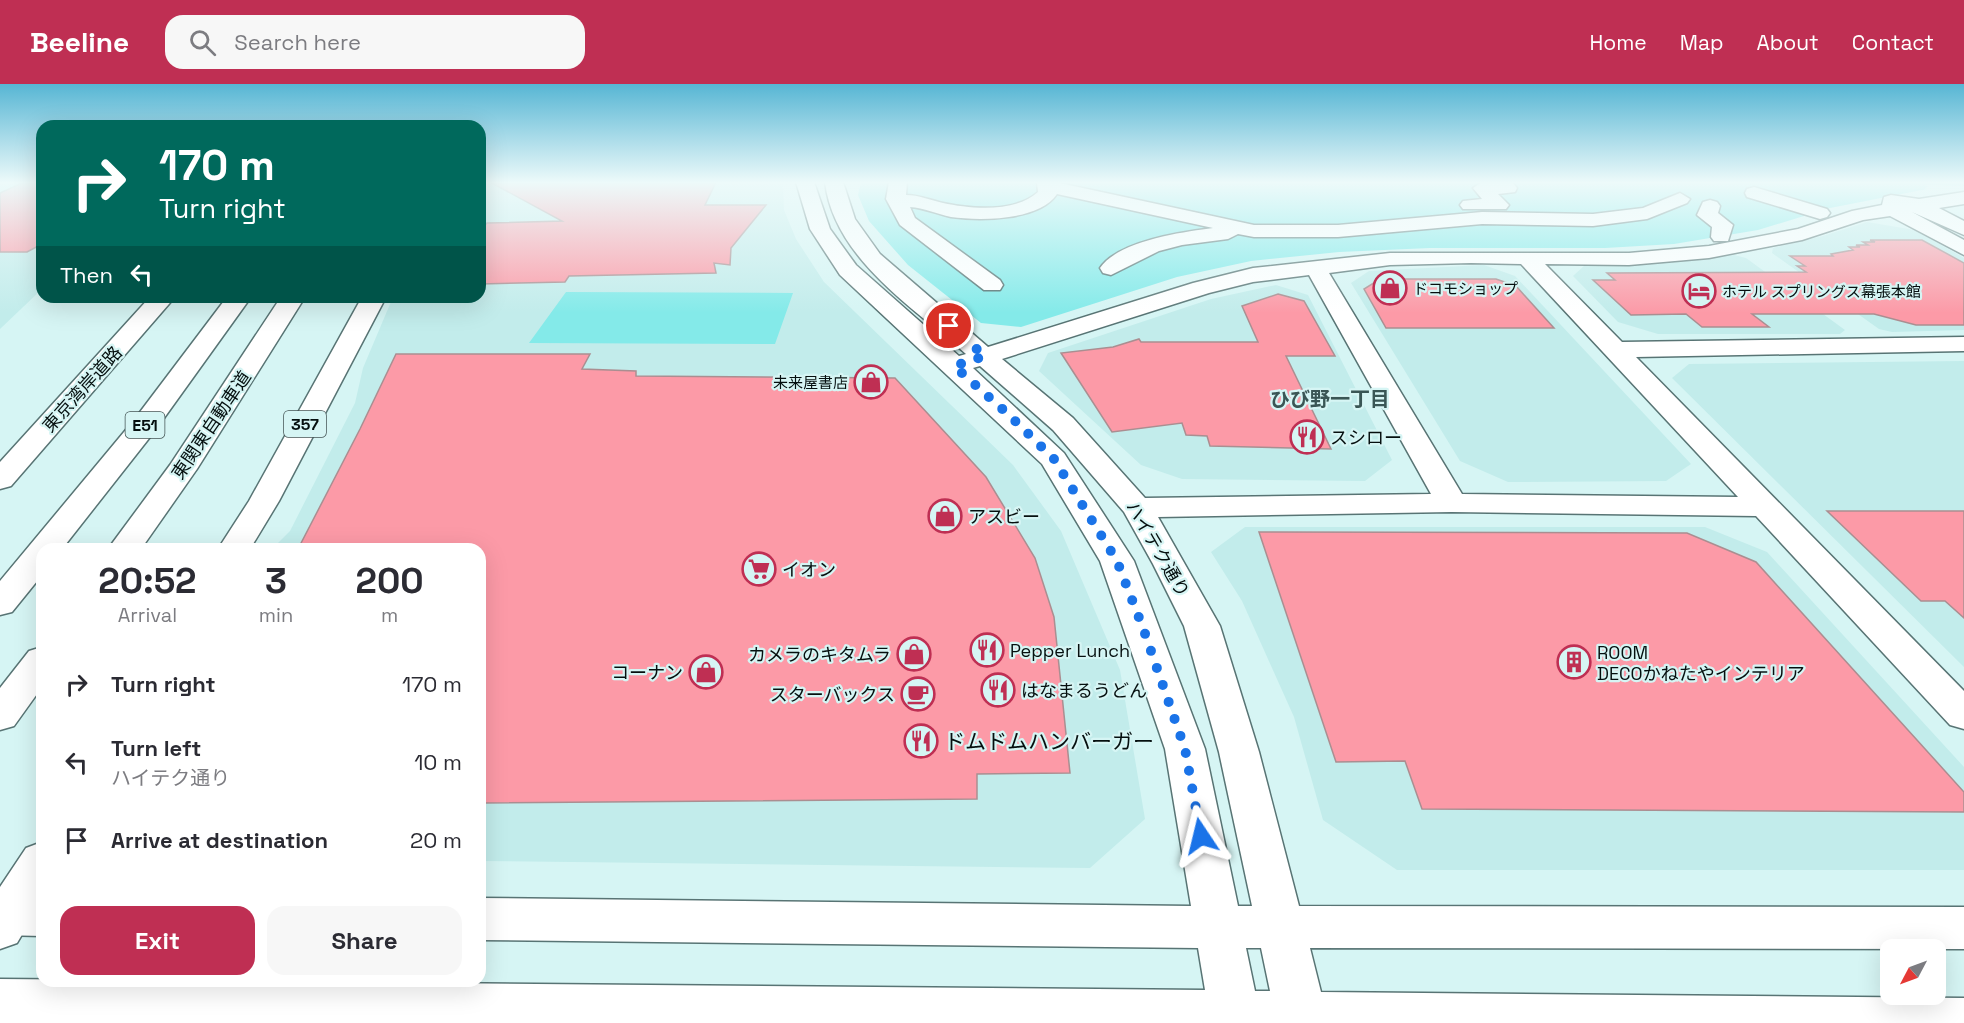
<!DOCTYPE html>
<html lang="en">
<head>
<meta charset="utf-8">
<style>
	body { margin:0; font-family:"Space Grotesk","Noto Sans JP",sans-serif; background:#f7f7f7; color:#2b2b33; height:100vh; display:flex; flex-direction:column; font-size:22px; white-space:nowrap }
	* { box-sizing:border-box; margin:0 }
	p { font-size:20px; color:#7c7c81 }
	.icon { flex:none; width:33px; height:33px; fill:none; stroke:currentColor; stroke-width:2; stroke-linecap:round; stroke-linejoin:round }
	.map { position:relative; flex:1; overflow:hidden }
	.sheet { position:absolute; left:36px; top:459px; width:450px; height:444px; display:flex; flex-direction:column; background:#fff; border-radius:18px; box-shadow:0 6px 24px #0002 }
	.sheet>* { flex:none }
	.top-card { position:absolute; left:36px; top:36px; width:450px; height:183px; border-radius:18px; box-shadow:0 6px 24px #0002; background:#00695c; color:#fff; overflow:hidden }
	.needle { width:39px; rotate:229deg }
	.fabs { position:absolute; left:1880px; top:855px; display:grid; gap:12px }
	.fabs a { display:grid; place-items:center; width:66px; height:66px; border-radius:12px; background:#fff; box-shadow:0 6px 24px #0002; font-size:30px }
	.pin { position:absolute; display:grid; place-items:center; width:51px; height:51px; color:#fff; margin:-26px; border:3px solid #fff; border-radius:50%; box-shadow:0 2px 6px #0007 }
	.me { position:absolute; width:66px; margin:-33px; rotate:350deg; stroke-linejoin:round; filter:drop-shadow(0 0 4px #0008) }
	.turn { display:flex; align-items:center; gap:21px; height:126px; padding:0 24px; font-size:27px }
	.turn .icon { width:78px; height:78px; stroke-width:2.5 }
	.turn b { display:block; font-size:42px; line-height:51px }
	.then { display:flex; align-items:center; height:57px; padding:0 24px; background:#0003; gap:12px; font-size:22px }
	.eta { display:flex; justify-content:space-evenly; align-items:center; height:102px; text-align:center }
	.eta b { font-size:36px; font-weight:700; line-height:42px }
	.primary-button { display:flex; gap:12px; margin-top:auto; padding:12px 24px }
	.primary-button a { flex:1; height:69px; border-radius:18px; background:#bf2f53; color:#fff; font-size:24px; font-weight:700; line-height:69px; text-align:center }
	.primary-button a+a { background:#f7f7f7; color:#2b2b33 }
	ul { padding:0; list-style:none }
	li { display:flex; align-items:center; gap:18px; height:78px; padding:0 24px }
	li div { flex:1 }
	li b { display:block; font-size:22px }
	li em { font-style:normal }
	header { display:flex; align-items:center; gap:36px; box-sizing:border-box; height:84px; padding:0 30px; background:#bf2f53; color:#fff }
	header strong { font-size:28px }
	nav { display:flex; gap:33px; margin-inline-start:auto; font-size:21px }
	.search { width:420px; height:54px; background:#f7f7f7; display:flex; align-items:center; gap:15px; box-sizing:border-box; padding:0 21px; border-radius:18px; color:#7c7c81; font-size:22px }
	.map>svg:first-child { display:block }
	.built { fill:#c2eceb }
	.green { fill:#84eae9 }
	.building { fill:#fc9aa7; stroke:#aa8e91; stroke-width:1.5 }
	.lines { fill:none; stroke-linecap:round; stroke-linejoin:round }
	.minor-casing { stroke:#587474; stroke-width:3 }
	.highway-casing { stroke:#587474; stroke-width:3 }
	.minor { fill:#fff; fill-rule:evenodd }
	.highway { fill:#fff; fill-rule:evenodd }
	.route { stroke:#1a73e8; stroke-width:10; stroke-dasharray:0 18 }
	.labels { text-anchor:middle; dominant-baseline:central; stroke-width:4.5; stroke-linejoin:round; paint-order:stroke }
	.far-poi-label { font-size:15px; fill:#050f0f; stroke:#d6f5f4; text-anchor:start }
	.shield { fill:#d6f5f4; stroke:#445454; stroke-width:1.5 }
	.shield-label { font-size:16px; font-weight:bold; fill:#050f0f }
	.street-label { font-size:18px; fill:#050f0f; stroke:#d6f5f4 }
	.poi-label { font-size:18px; fill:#050f0f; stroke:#d6f5f4; text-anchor:start }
	.neighbourhood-label { font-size:20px; font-weight:bold; fill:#3a5655; stroke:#d6f5f4 }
	.near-poi-label { font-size:21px; fill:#050f0f; stroke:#d6f5f4; text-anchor:start }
</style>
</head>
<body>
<header>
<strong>Beeline</strong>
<div class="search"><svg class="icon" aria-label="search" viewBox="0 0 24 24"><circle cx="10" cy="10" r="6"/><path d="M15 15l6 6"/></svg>Search here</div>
<nav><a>Home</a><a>Map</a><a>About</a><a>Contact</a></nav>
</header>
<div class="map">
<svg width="1964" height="939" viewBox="0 0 1964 939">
	<rect width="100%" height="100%" fill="#d6f5f4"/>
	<path class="built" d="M 0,98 L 42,98 L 42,205 L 0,245 Z
		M 480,98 L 783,98 L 784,126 L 796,155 L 824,198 L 1013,381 L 1061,447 L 1120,586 L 1145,735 L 1090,784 L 480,777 L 480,465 L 272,465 L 290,447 L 355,319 L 363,284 L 393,213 L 480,213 Z
		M 1867,138 L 1915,146 L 1964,174 L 1964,246 L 1892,248 L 1879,245 L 1772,169 L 1773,164 L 1823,152 Z
		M 1734,171 L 1746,174 L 1845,246 L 1840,250 L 1658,250 L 1618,238 L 1573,192 L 1585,181 L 1659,179 Z
		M 1484,181 L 1515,192 L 1691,380 L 1666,397 L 1508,398 L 1460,377 L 1351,199 L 1369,187 Z
		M 1276,201 L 1308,211 L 1392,376 L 1365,397 L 1182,395 L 1141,381 L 1039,287 L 1048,269 L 1211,215 Z
		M 1964,277 L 1964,583 L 1672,294 L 1689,280 Z
		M 1245,443 L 1705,443 L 1767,468 L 1964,683 L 1964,786 L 1397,786 L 1323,736 L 1294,633 L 1242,517 L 1211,468 Z"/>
	<path class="green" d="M 861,98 L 1964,98 L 1964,102 L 1926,101 L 1928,103 L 1924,104 L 1927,105 L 1830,124 L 1758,146 L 1674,160 L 1605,164 L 1430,164 L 1339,168 L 1251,177 L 1177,193 L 1021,243 L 981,239 L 908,181 L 869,137 L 858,111 Z
		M 566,208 L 793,209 L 775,260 L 529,259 Z"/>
	<path class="building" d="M 24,98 L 42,98 L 42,160 L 27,168 L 0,168 L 0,109 Z
		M 490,98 L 716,98 L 705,121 L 766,121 L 731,164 L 730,181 L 714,179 L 716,189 L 569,192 L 565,198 L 480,200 L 480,146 L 487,139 L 562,137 Z
		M 1870,156 L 1922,156 L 1964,179 L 1964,241 L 1916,241 L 1874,230 L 1752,230 L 1769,243 L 1702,243 L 1686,230 L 1631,231 L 1593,196 L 1615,196 L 1607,189 L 1806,188 L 1797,182 L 1805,182 L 1790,172 L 1833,172 L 1831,170 L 1853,166 L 1849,163 L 1860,163 L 1856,161 L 1868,161 L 1863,158 L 1875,158 Z
		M 1380,195 L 1496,195 L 1516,202 L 1554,244 L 1386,244 L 1364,205 Z
		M 1278,210 L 1304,217 L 1335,272 L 1286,272 L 1331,365 L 1210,362 L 1207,352 L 1186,351 L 1182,339 L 1112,348 L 1061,269 L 1113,263 L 1139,255 L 1141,258 L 1258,258 L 1242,222 Z
		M 396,270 L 590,270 L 582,285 L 636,287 L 636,292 L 895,294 L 986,393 L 1035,474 L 1054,533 L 1070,689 L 977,690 L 977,715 L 480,719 L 480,465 L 298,465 L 360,345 Z
		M 1827,427 L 1964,427 L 1964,534 L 1945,517 L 1921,517 Z
		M 1259,448 L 1687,449 L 1756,478 L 1964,708 L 1964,728 L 1422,725 L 1405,677 L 1336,678 Z"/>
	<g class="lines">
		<g class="minor-casing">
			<path id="minor" d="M 796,98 L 814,98 L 830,145 L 856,181 L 959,272 L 966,270 C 913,223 834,174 825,98 L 843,98 L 855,135 L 880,170 L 988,263 L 1193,199 L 1253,184 L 1390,169 L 1629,169 L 1709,162 L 1798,145 L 1852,127 L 1882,121 L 1884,113 L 1891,111 L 1919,115 L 1964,108 L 1964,120 L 1939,124 L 1964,137 L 1964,151 L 1912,128 L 1964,156 L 1964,171 L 1890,132 L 1863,136 L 1802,156 L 1709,174 L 1629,181 L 1545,180 L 1622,258 L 1964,253 L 1964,267 L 1636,273 L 1964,607 L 1964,645 L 1950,641 L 1756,432 L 1452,428 L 1158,433 L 1220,542 L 1259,668 L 1299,822 L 1964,823 L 1964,865 L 1310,864 L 1321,908 L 1964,914 L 1964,939 L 0,939 L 0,895 L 1205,906 L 1198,864 L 480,856 L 480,814 L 1191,822 L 1165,665 L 1100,477 L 1042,380 L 840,191 L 810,145 ZM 1471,179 L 1521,180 L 1738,413 L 1462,410 L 1329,189 L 1390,181 ZM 1309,191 L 1431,410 L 1145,414 L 1073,334 L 1002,275 L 1209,209 L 1253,198 ZM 980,282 L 1053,346 L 1124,428 L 1153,480 L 1184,542 L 1219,668 L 1252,822 L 1238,822 L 1205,665 L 1134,477 L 1064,369 L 973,284 ZM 1246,864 L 1261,864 L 1270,907 L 1255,907 Z
				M 889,98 L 907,98 L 906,111 C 919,111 930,116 943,119 C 971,125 1015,129 1038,108 L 1037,98 L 1055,98 L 1254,141 L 1338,141 L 1482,128 L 1593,130 L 1643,124 L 1680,109 L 1690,115 L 1687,119 L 1647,135 L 1593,142 L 1482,140 L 1338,153 L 1254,153 L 1238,150 L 1228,155 L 1182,161 L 1159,167 L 1111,191 L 1103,189 L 1100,184 C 1118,157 1182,148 1213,144 L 1057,110 C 1039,137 980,137 951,133 C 937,130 924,124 910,123 L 915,134 L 1000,196 L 1003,201 L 1000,206 L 984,206 L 900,141 L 886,115 Z
				M 1482,98 L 1512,98 L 1517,104 L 1515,108 L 1498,110 L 1509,121 L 1506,125 L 1463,125 L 1460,121 L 1463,117 L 1482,115 L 1473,104 Z
				M 1754,103 L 1827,125 L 1830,129 L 1827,133 L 1820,135 L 1747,113 L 1745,109 L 1747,105 Z
				M 1710,116 L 1717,118 L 1720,122 L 1718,129 L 1733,141 L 1728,157 L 1714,157 L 1711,153 L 1712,143 L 1697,131 L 1703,118 Z
				M 0,809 L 42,810 L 42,852 L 0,851 Z"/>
		</g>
		<g class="highway-casing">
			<path id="highway" d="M 150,213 L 175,213 L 11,402 L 0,405 L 0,378 Z
				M 227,213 L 251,213 L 154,348 L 62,465 L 42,465 L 42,491 L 12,528 L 0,531 L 0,497 L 134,336 Z
				M 281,213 L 305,213 L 197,385 L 141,465 L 108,465 L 170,381 Z
				M 362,213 L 386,213 L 279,417 L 250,465 L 218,465 L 249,417 Z
				M 42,563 L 42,603 L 14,642 L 0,646 L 0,604 L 29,567 Z
				M 42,758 L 42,817 L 17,859 L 0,865 L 0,803 L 26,764 Z"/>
		</g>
		<use href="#minor" class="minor"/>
		<use href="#highway" class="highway"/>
	</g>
	<linearGradient id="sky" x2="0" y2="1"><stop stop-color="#57b6d4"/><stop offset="0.43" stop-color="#edfafa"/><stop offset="1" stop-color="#edfafa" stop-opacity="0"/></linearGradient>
	<rect width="1964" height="229" fill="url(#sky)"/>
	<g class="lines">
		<path class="route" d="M 949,242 L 985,272 L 954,282 L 1008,330 L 1054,375 L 1117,477 L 1143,544 L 1185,665 L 1201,752"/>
	</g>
	<defs>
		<g id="shop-ring" transform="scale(1.725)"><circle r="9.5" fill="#d6f5f4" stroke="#bf2f53" stroke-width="1.5"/><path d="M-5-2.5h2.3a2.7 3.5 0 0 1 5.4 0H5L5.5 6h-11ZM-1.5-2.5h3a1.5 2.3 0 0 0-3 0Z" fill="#bf2f53"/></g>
		<g id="hotel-ring" transform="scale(1.725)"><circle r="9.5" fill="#d6f5f4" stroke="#bf2f53" stroke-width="1.5"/><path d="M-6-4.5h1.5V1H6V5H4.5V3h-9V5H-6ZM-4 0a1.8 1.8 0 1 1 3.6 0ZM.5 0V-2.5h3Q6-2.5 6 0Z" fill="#bf2f53"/></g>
		<g id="restaurant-ring" transform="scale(1.725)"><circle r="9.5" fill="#d6f5f4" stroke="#bf2f53" stroke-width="1.5"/><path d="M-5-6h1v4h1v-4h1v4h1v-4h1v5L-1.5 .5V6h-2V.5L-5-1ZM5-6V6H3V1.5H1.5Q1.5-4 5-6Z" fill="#bf2f53"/></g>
		<g id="supermarket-ring" transform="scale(1.725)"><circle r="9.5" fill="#d6f5f4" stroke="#bf2f53" stroke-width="1.5"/><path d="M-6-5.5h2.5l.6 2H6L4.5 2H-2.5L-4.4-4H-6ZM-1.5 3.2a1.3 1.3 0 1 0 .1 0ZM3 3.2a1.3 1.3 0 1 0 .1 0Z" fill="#bf2f53"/></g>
		<g id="building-ring" transform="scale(1.725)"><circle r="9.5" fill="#d6f5f4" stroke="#bf2f53" stroke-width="1.5"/><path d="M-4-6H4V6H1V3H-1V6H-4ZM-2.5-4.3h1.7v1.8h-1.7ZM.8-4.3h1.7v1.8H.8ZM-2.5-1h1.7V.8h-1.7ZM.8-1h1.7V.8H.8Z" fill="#bf2f53"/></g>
		<g id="cafe-ring" transform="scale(1.725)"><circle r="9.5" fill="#d6f5f4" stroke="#bf2f53" stroke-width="1.5"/><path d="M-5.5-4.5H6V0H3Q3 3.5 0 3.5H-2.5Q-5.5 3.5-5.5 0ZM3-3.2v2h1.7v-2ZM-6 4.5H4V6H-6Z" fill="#bf2f53"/></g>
	</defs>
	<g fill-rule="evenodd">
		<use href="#shop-ring" x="1390" y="204"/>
		<use href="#hotel-ring" x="1699" y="207"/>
		<use href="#shop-ring" x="871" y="298"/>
		<use href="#restaurant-ring" x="1307" y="353"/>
		<use href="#shop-ring" x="945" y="432"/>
		<use href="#supermarket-ring" x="759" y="485"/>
		<use href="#restaurant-ring" x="987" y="566"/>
		<use href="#shop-ring" x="914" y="570"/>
		<use href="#building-ring" x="1574" y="578"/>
		<use href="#shop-ring" x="706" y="588"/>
		<use href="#restaurant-ring" x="998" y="606"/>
		<use href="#cafe-ring" x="918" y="610"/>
		<use href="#restaurant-ring" x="921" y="657"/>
	</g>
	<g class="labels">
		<g class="far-poi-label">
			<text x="1413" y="204">ドコモショップ</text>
			<text x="1722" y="207">ホテル スプリングス幕張本館</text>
			<text x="848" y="298" text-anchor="end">未来屋書店</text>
		</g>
		<g class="shield">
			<rect x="284" y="327" width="42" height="26" rx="4.5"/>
			<rect x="125.5" y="328" width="39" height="26" rx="4.5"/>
		</g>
		<g class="shield-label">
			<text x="305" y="340">357</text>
			<text x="145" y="341">E51</text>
		</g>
		<g class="street-label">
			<text transform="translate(82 305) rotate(-48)">東京湾岸道路</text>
			<text transform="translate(211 341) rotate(-56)">東関東自動車道</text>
			<text transform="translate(1158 465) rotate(60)">ハイテク通り</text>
		</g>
		<g class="poi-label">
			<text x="1330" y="353">スシロー</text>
			<text x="968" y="432">アスビー</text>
			<text x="782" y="485">イオン</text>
			<text x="1010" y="566">Pepper Lunch</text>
			<text x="1597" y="568">ROOM<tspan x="1597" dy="21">DECOかねたやインテリア</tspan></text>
			<text x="891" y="570" text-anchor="end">カメラのキタムラ</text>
			<text x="683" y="588" text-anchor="end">コーナン</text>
			<text x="1021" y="606">はなまるうどん</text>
			<text x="895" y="610" text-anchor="end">スターバックス</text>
		</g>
		<g class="neighbourhood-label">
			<text x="1330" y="315">ひび野一丁目</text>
		</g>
		<g class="near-poi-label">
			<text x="944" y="657">ドムドムハンバーガー</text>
		</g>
	</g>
</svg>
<div class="fabs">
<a><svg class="needle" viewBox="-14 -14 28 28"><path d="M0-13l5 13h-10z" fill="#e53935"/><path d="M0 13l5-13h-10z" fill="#7c7c81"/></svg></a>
</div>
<div class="pin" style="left:949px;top:242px;background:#d93025"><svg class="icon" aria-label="arrive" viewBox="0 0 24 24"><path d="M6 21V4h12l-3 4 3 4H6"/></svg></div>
<svg class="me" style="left:1201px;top:752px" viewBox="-20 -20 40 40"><path d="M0-17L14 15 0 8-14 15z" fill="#1a73e8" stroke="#fff" stroke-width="4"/></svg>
<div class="top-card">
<div class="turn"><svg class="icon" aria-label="right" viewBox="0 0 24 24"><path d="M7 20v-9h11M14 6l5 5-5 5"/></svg><div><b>170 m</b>Turn right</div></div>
<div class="then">Then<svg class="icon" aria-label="left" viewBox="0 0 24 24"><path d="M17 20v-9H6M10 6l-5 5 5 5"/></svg></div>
</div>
<section class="sheet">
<div class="eta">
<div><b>20:52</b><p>Arrival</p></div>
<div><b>3</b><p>min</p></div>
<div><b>200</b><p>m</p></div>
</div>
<ul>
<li><svg class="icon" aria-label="right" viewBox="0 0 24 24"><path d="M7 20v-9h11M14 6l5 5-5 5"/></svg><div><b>Turn right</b></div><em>170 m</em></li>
<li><svg class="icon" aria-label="left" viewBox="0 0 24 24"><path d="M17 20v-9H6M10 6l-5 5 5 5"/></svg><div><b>Turn left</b><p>ハイテク通り</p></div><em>10 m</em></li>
<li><svg class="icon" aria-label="arrive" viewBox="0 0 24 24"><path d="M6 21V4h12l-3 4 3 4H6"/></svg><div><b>Arrive at destination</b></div><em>20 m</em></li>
</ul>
<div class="primary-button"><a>Exit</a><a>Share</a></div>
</section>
</div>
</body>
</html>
